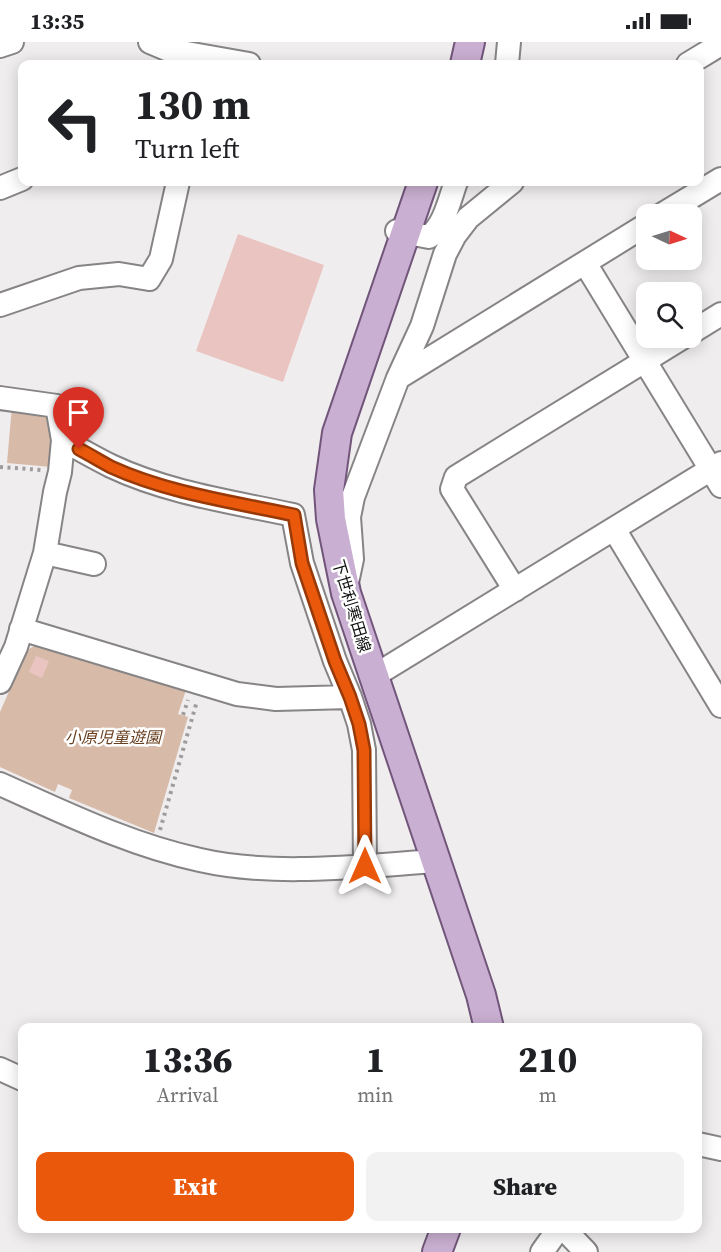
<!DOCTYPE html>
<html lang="en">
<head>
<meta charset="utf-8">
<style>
	body { margin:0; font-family:"Source Serif 4","Noto Sans JP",serif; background:#f2f2f2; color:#202124; height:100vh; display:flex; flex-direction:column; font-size:22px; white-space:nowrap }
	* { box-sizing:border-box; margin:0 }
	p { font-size:20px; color:#757577 }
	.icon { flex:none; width:33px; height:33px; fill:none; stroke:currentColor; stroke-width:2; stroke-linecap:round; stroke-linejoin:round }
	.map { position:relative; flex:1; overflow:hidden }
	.drawer { position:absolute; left:18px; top:981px; width:684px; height:210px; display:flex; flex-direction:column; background:#fff; border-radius:12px; box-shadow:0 3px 15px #0003 }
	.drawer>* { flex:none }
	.top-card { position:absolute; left:18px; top:18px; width:686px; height:126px; border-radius:12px; box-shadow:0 3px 15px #0003; background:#fff; color:#202124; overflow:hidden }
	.needle { width:39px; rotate:94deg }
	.fabs { position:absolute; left:636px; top:162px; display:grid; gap:12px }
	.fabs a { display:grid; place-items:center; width:66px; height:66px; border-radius:12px; background:#fff; box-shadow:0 3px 15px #0003; font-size:30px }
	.pin { position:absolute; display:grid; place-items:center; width:51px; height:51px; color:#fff; margin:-62px -26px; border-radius:50% 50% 50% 0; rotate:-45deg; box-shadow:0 0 6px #0007 }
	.pin .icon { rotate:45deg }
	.me { position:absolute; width:66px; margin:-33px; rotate:0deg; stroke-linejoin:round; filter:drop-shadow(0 0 4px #0008) }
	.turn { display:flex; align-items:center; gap:21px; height:126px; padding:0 18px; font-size:27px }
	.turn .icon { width:78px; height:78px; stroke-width:2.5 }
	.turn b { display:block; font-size:42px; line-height:51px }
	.eta { display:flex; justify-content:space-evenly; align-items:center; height:102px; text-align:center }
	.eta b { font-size:36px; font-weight:800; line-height:42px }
	.cta { display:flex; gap:12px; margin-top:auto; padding:12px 18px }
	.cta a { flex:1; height:69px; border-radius:12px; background:#ea580c; color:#fff; font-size:24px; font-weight:800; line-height:69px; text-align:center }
	.cta a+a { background:#f2f2f2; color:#202124 }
	.status { display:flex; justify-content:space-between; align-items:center; height:42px; padding:0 30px; background:#fff; direction:ltr }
	.status svg { height:16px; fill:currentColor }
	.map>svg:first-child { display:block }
	.green { fill:#d7bba8 }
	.building { fill:#eac4c1 }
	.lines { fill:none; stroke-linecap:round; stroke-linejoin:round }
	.minor-casing { stroke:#878485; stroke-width:26 }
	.major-casing { stroke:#71557a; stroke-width:32 }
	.path { stroke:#9e9c9c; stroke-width:4; stroke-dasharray:3 4.5; stroke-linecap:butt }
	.minor { stroke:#fff; stroke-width:22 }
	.major { stroke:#c9afd1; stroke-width:28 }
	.route-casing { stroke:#983908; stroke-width:15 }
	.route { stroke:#ea580c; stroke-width:10 }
	.labels { text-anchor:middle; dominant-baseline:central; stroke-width:5; stroke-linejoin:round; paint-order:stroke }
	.street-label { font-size:16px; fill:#111010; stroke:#fff }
	.park-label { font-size:16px; font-style:italic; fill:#673e1e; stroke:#fff }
</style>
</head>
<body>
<div class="status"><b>13:35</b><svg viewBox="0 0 49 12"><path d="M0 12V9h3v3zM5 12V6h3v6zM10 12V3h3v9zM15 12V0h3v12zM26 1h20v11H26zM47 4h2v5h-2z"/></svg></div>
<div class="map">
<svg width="721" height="1210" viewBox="0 0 721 1210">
	<rect width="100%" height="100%" fill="#f0edee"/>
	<path class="green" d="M 12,364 L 54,373 L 51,425 L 7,421 Z
		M 38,602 L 186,648 L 178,672 L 188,675 L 154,791 L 69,756 L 72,748 L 58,742 L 55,750 L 0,725 L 0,670 L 27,608 Z"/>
	<path class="building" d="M 238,192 L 324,223 L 283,340 L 196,309 Z
		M 36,614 L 49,619 L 42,636 L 29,630 Z"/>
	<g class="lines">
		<g class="minor-casing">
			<path id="minor" d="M 150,0 L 169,8 L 249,22
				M 0,4 L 12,0
				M 507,22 L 509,0
				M 688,22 L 721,2
				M 0,146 L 22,137
				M 663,172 L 721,137
				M 397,189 L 429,195 C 445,182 449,159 456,140
				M 585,221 L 721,444
				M 0,263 L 79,236 L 119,232 L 149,237 L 161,217 L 178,140
				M 692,290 L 721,272
				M 398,336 L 646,183
				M 0,356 L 57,364 L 63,398 C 79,407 95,416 111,424 C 168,451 233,460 293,473 L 302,521 L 335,619 L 350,655 L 359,682 L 364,708 L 365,824
				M 614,487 L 721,664
				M 45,511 L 94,522
				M 348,536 L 352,517 L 349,475 L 353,455 L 398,336 L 422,284 L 445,212 L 455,193 L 468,176 L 512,140
				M 515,548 L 452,447 L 456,435 L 682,296
				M 21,587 L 237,652 L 276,657 L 350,655
				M 374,634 L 721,421
				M 0,640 L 16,605 L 45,511 L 55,450 L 60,430 L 63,398
				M 0,742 C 65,771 130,803 200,818 C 274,835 361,824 437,819
				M 0,1027 L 22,1037
				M 698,1102 L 721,1107
				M 563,1186 L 586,1210
				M 542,1210 L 559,1186"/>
		</g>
		<g class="major-casing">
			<path id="major" d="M 465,22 L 470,0
				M 423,140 L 337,391 L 329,448 L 331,477 L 346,551 L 481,953 L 489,986
				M 437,1210 L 446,1186"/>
		</g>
		<path class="path" d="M 0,425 L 42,428
			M 183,673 L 188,658
			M 160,788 L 197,659"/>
		<use href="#minor" class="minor"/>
		<use href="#major" class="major"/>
	</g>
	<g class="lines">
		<g class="route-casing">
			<path id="route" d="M 79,407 C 90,413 100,419 111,425 C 168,451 233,460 294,473 L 302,521 L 335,619 L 350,655 L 359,682 L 364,708 L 365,824"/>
		</g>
		<use href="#route" class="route"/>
	</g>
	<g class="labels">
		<g class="street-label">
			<text transform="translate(352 564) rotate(73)">下世利寒田線</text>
		</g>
		<g class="park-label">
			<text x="113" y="695">小原児童遊園</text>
		</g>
	</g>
</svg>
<div class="fabs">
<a><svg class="needle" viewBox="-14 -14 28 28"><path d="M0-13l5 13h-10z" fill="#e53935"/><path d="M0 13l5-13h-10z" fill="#757577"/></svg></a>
<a><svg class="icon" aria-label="search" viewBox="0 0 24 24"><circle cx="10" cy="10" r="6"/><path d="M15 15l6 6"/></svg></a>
</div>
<div class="pin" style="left:79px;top:407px;background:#d93025"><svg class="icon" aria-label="arrive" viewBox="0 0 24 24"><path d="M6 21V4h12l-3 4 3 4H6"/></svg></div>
<svg class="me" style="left:365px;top:824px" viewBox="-20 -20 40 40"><path d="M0-17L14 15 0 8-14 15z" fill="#ea580c" stroke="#fff" stroke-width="4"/></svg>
<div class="top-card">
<div class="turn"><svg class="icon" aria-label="left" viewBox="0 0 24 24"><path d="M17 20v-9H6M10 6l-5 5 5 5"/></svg><div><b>130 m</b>Turn left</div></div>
</div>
<section class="drawer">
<div class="eta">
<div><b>13:36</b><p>Arrival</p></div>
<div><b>1</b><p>min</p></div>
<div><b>210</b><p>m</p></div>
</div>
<div class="cta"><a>Exit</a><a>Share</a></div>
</section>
</div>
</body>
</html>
